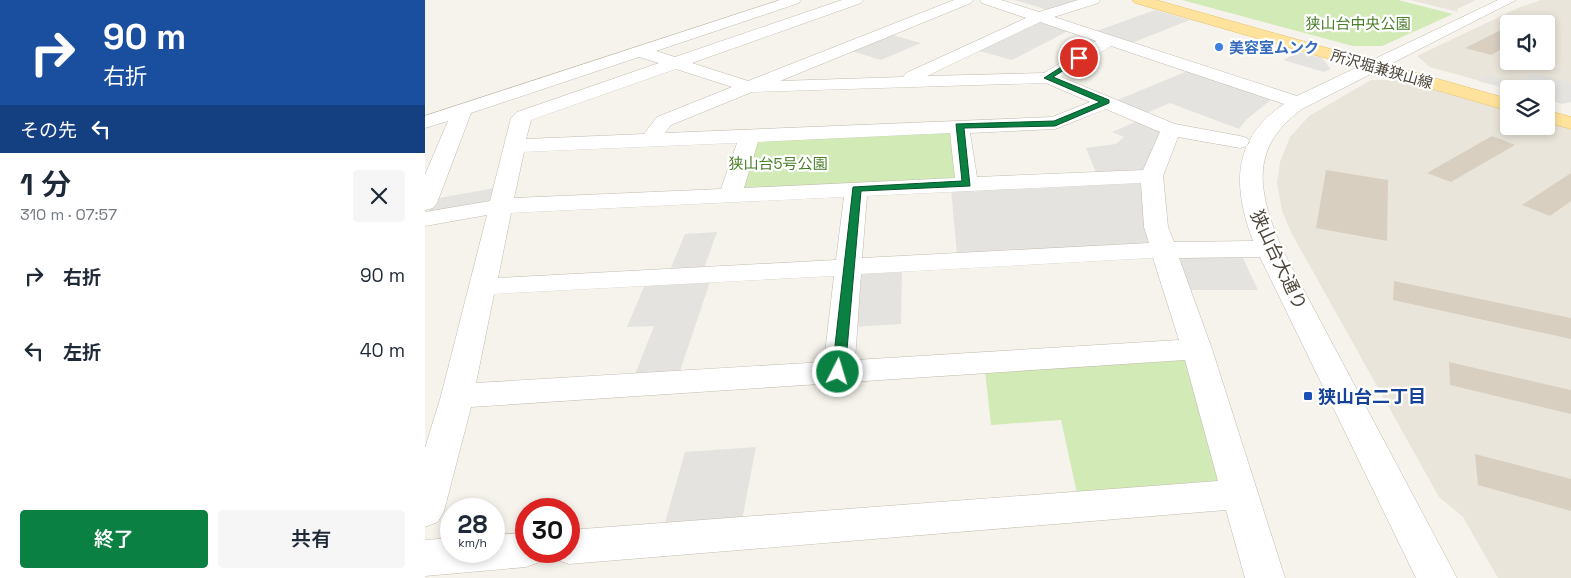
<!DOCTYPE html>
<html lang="ja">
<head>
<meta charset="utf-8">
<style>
	body { margin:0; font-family:"Space Grotesk","Noto Sans JP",sans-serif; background:#f6f6f7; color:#1f2937; height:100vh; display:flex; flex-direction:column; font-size:19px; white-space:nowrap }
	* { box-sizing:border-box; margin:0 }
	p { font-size:16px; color:#747a83 }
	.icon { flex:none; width:28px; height:28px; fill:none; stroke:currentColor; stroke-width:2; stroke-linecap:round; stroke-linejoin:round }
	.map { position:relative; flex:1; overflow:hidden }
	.sheet { display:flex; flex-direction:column; background:#fff; width:425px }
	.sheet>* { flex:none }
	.guide { background:#1a4fa0; color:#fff; overflow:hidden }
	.fabs { position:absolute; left:1075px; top:15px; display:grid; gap:10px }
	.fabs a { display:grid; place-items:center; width:55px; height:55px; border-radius:5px; background:#fff; box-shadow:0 2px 8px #0003; font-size:25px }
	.speed { position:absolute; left:15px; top:498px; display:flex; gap:10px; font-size:25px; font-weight:700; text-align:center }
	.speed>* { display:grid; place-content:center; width:65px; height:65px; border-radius:50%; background:#fff; box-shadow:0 2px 8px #0003; line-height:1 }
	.speed small { font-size:12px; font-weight:400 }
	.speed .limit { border:8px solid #d22; background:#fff; color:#111 }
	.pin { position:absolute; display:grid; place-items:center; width:42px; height:42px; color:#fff; margin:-21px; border:2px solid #fff; border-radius:50%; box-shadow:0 1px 5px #0007 }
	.me { position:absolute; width:55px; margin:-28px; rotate:5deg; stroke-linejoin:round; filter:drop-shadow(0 0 4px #0008) }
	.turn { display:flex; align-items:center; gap:18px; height:105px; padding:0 20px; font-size:22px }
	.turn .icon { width:65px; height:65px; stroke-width:2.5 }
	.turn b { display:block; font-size:35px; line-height:42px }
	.then { display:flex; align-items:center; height:48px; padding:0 20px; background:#0003; gap:10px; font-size:19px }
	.round { display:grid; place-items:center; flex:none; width:52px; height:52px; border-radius:5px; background:#f6f6f7 }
	.summary { display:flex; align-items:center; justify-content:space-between; height:85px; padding:0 20px }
	h1 { font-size:30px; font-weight:600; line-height:38px }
	.action { display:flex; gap:10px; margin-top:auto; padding:10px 20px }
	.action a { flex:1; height:58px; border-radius:5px; background:#0b8043; color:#fff; font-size:20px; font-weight:600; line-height:58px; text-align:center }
	.action a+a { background:#f6f6f7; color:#1f2937 }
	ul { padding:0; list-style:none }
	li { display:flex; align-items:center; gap:15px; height:75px; padding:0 20px }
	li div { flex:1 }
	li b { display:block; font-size:19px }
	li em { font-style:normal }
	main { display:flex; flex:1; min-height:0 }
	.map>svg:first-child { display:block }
	.residential { fill:#eae5da; fill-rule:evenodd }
	.green { fill:#d2eab5 }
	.parking { fill:#e5e3e0 }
	.building { fill:#d8cfc1 }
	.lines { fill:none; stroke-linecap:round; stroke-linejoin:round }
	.minor-casing { stroke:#c2bbae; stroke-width:1 }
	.major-casing { stroke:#e6c16a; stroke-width:1 }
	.minor { fill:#fff; fill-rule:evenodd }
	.major { fill:#ffe39c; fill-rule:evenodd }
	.route { fill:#0b8043; stroke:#07532c }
	.shop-dot { fill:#3f7fe0; stroke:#fff; stroke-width:2 }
	.transit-dot { fill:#1a4fb4; stroke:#fff; stroke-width:2 }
	.labels { text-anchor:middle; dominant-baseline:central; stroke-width:4.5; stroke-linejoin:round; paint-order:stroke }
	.far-park-label { font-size:15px; fill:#4a7f2a; stroke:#fff }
	.far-shop-label { font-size:15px; font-weight:bold; fill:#366cbe; stroke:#fff; text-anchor:start }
	.far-street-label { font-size:15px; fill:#4b4439; stroke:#fff }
	.street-label { font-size:18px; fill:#4b4439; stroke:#fff }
	.transit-label { font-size:18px; font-weight:bold; fill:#164399; stroke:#fff; text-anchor:start }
</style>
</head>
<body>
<main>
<section class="sheet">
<div class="guide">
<div class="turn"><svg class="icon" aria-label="right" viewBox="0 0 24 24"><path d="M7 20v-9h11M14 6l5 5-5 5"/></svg><div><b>90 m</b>右折</div></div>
<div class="then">その先<svg class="icon" aria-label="left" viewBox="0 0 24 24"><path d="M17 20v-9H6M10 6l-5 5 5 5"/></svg></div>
</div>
<div class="summary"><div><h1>1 分</h1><p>310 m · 07:57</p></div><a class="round"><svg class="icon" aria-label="close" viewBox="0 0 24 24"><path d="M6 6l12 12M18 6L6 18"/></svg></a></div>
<ul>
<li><svg class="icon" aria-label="right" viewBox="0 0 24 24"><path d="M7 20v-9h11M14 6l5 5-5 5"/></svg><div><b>右折</b></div><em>90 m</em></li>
<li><svg class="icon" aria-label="left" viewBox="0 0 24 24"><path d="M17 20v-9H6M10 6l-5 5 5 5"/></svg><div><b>左折</b></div><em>40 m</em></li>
</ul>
<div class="action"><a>終了</a><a>共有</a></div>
</section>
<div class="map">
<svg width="1146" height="578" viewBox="0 0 1146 578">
	<rect width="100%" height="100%" fill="#f6f3ec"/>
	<path class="residential" d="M 985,0 L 1051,0 L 1032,9 L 1033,12 Z
		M 1116,0 L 1146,0 L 1146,101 L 1121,89 L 1084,89 L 1005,67 L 992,56 L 1095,7 ZM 1084,24 L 1121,24 L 1121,61 L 1084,61 Z
		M 946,80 L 976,80 L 1084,111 L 1084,126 L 1121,126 L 1121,122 L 1146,129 L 1146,578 L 1073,578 L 1038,517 L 1014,497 L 867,234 L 857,211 L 852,183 L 855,162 L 865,137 L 884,116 Z"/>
	<path class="green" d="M 757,0 L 973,0 L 1028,14 L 957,46 L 928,46 Z
		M 519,130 L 529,133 L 535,177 L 529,180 L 321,190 L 316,187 L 330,141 Z
		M 752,357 L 762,361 L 800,479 L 792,487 L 653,498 L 636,420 L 566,425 L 560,371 Z"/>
	<path class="parking" d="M 590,0 L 656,0 L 623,10 Z
		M 730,10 L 765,20 L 704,44 L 669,32 Z
		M 612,21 L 645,30 L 587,60 L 551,50 Z
		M 463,34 L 496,43 L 456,60 L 423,50 Z
		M 874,52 L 897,58 L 906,69 L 899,72 L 858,60 Z
		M 765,70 L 847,99 L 822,119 L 814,129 L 745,103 L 721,113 L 690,101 Z
		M 1110,73 L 1146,83 L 1146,102 L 1137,104 L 1121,99 L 1121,89 L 1084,89 L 1053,81 L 1063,75 L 1092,84 Z
		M 715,120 L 737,132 L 722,170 L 717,172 L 672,175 L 661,148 L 691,144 L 699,137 L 687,132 Z
		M 714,180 L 720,183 L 726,241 L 722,244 L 532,255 L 526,189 Z
		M 70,188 L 67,201 L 3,214 L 8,199 Z
		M 292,232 L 279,268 L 245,270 L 260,234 Z
		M 809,254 L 818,258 L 833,290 L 762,290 L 751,259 L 757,255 Z
		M 477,270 L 476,324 L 428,327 L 432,276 L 440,271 Z
		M 286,279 L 254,374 L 209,377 L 229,326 L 202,327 L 221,282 Z
		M 331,447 L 317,520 L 239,526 L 260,452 Z"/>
	<path class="building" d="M 1084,26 L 1084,45 L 1066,55 L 1040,48 Z
		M 1067,136 L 1090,145 L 1026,182 L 1002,173 Z
		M 901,170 L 963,180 L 962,241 L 891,228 Z
		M 1146,173 L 1146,201 L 1125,216 L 1097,205 Z
		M 969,281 L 1146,318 L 1146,339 L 968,300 Z
		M 1024,362 L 1146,390 L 1146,414 L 1025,385 Z
		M 1050,454 L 1146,479 L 1146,511 L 1053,485 Z"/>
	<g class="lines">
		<g class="minor-casing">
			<path id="minor" d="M 355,0 L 376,0 L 374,3 L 231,51 L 250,57 L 417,0 L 438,0 L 436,3 L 267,63 L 323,81 L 529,0 L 548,0 L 546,3 L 355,81 L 478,77 L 481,73 L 601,18 L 557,3 L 555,0 L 576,0 L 614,12 L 653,0 L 675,0 L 673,3 L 629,17 L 872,96 L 1073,0 L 1091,0 L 877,109 C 822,149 834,194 857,249 L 1032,578 L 991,578 L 835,257 L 754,258 L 787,349 L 860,578 L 820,578 L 801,510 L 144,564 L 130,559 L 126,551 L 144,551 L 144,530 L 793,481 L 760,360 L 46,407 L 19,511 L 13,522 L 0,527 L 0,448 L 16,396 L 62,215 L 0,226 L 0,212 L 65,201 L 86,118 L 92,112 L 234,63 L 214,57 L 46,113 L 12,203 L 8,208 L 0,210 L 0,175 L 23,121 L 0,128 L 0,116 ZM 615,22 L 671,41 L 619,73 L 502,76 ZM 686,46 L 859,104 C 806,140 808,187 828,241 L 749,242 L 743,227 L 738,176 L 753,137 L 815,148 L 822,146 L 825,142 L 822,138 L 815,136 L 750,124 L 636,77 ZM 251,69 L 307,87 L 232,117 L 219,134 L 101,139 L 106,120 ZM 621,83 L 665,102 L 627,117 L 240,133 L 246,125 L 327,92 ZM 681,109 L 735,132 L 718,170 L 552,177 L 545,133 L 630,129 ZM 525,133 L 530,178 L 319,188 L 333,142 ZM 312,143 L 296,189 L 89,198 L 99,152 ZM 716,183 L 719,227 L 724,243 L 437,258 L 442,196 ZM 419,197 L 411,260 L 73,278 L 86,213 ZM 728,258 L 754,340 L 430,360 L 436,274 ZM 409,276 L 399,362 L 51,383 L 69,294 Z
				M 101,533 L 101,551 L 120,551 L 115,562 L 101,567 L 0,576 L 0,540 L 26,538 L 26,551 L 69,551 L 69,535 Z"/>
		</g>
		<g class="major-casing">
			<path id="major" d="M 708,0 L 731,0 L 1084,99 L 1084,111 L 710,3 Z
				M 1121,110 L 1146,117 L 1146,129 L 1121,122 Z"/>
		</g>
		<use href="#minor" class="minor"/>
		<use href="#major" class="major"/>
	</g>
	<path class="route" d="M 652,57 L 658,58 L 628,77 L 684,100 L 684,103 L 630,126 L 539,128 L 545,186 L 436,191 L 420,372 L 413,376 L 409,375 L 407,372 L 428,187 L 537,181 L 531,124 L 629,121 L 675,102 L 619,78 Z"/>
	<circle class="shop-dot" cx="794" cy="47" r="5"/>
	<rect class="transit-dot" x="878" y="391" width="10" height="10" rx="2.5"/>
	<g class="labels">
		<g class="far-park-label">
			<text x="933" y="23">狭山台中央公園</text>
			<text x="353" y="163">狭山台5号公園</text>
		</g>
		<g class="far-shop-label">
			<text x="804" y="47">美容室ムンク</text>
		</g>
		<g class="far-street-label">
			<text transform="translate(957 69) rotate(16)">所沢堀兼狭山線</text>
		</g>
		<g class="street-label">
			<text transform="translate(854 260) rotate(65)">狭山台大通り</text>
		</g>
		<g class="transit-label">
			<text x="893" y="396">狭山台二丁目</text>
		</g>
	</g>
</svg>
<div class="fabs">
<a><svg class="icon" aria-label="sound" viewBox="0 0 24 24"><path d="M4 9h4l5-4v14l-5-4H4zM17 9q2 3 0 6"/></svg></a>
<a><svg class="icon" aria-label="layers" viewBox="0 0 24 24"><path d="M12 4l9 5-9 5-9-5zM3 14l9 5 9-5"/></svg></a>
</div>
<div class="speed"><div>28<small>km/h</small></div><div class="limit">30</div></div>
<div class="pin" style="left:654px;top:58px;background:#d93025"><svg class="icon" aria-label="arrive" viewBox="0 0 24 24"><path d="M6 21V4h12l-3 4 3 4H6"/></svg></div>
<svg class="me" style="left:413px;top:372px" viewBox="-20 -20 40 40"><circle r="17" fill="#0b8043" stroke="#fff" stroke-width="3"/><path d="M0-11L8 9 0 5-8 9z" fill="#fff"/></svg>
</div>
</main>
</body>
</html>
